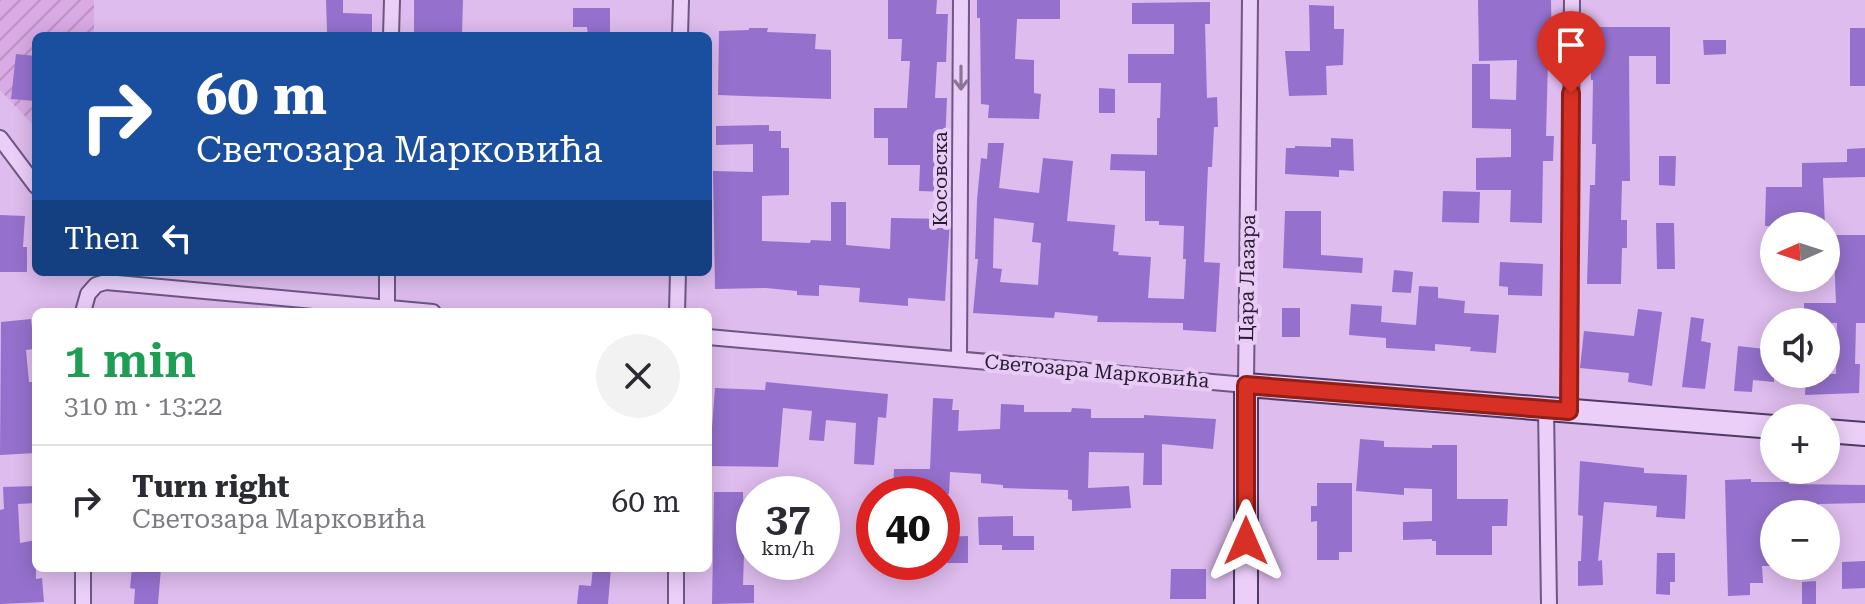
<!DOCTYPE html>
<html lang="en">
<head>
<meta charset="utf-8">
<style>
	body { margin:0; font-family:"Roboto Serif",serif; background:#f2f2f3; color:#2b2b33; height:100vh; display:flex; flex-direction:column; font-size:30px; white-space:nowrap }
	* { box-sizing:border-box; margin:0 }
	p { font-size:26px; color:#7c7c81 }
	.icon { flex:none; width:44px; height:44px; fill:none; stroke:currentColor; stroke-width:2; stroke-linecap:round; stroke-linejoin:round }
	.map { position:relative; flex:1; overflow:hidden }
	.side { position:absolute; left:32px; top:308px; width:680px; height:264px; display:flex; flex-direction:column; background:#fff; border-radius:12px; box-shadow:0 4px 20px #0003 }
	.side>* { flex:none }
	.guide { position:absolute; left:32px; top:32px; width:680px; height:244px; border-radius:12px; box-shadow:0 4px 20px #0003; background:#1a4fa0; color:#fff; overflow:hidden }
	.needle { width:52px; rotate:267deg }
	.buttons { position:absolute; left:1760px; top:212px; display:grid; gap:16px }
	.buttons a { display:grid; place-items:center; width:80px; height:80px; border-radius:50%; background:#fff; box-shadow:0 4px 20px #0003; font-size:40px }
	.speed { position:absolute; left:736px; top:476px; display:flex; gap:16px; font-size:40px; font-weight:700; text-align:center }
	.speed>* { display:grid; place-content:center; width:104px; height:104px; border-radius:50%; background:#fff; box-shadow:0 4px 20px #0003; line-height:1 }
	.speed small { font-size:20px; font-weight:400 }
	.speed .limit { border:12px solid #d22; background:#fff; color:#111 }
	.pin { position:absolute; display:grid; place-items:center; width:68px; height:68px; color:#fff; margin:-82px -34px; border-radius:50% 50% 50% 0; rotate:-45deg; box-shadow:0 0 8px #0007 }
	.pin .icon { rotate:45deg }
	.me { position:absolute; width:88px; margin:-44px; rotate:0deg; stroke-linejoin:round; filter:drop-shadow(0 0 6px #0008) }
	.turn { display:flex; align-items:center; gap:28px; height:168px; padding:0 32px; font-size:36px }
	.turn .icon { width:104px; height:104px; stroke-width:2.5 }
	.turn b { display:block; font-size:56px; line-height:68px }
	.then { display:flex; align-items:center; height:76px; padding:0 32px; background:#0003; gap:16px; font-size:30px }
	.round { display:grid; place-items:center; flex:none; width:84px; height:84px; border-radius:42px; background:#f2f2f3 }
	.summary { display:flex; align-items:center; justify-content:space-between; height:136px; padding:0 32px }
	h1 { font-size:48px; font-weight:600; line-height:60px; color:#1e9e55 }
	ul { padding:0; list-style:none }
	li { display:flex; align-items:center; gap:24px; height:112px; padding:0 32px; border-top:2px solid #e1e1e2 }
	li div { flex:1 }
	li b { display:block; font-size:30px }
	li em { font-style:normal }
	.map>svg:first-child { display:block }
	.farmland { fill:url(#farmland-furrows) }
	.building { fill:#9571cd; fill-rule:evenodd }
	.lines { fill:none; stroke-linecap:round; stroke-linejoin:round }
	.street-casing { stroke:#6e5685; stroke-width:18 }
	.secondary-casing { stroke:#4f3967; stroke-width:26 }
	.street { stroke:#ebcff9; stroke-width:14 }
	.secondary { stroke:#ebcff9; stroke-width:22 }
	.oneway { stroke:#897596 }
	.route-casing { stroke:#8d1f18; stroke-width:20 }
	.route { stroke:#d93025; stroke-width:14 }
	.labels { text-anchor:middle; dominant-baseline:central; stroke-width:8; stroke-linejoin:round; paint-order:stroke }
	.street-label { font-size:20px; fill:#271b34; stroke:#e8ccf5 }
</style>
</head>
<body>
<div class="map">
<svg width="1865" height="604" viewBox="0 0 1865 604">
	<defs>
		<pattern id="farmland-furrows" width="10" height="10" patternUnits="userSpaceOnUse" patternTransform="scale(2)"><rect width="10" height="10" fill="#d9aae3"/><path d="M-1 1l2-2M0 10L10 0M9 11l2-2" fill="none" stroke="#ba92c3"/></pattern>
	</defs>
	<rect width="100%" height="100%" fill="#debcee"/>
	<path class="farmland" d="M 0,0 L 94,0 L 94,36 L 36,36 L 36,128 L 0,90 Z"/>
	<path class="building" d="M 326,0 L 343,0 L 343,13 L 372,14 L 372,34 L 327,32 Z
		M 414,0 L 463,0 L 462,34 L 414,34 Z
		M 888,0 L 937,0 L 936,14 L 948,14 L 946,62 L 937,62 L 935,98 L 947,98 L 945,143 L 948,192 L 919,191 L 920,165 L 888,165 L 888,138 L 874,138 L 874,108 L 907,108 L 910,61 L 901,61 L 902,39 L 888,39 Z
		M 977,0 L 1060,0 L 1060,19 L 1017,19 L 1015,59 L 1034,60 L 1034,93 L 1041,94 L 1039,119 L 988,118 L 989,105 L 981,104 L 980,18 L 977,18 Z
		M 1478,0 L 1551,0 L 1552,61 L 1548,61 L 1546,136 L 1554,136 L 1553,161 L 1543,161 L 1542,223 L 1510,222 L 1511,190 L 1476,190 L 1476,158 L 1511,157 L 1511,129 L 1472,128 L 1472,64 L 1490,64 L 1490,99 L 1516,100 L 1517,60 L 1479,61 Z
		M 1210,2 L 1210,24 L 1205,24 L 1207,98 L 1217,97 L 1218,127 L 1214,127 L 1212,167 L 1208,167 L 1204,262 L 1220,263 L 1216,332 L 1183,330 L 1183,323 L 1097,322 L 1098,316 L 1055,312 L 1054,318 L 973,313 L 978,259 L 975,259 L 977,200 L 981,158 L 987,159 L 988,143 L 1004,143 L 999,188 L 1039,193 L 1043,158 L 1073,161 L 1067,221 L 1115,225 L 1113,251 L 1119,252 L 1118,255 L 1151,257 L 1148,298 L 1184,299 L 1186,259 L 1183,259 L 1184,226 L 1159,225 L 1159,221 L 1145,221 L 1145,171 L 1110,170 L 1111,154 L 1157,155 L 1157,118 L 1160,118 L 1161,83 L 1128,83 L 1128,54 L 1174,54 L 1174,24 L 1132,24 L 1132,3 ZM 994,218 L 1034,223 L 1032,242 L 1041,243 L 1038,285 L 1000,282 L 1002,269 L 993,268 Z
		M 1309,5 L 1334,6 L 1334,29 L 1344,29 L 1343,65 L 1326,66 L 1327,95 L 1289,96 L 1285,51 L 1310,51 Z
		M 573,8 L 610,8 L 610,36 L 588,36 L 587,27 L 573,27 Z
		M 1590,27 L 1670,27 L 1670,84 L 1656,84 L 1656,56 L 1629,56 L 1630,181 L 1622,181 L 1621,220 L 1627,220 L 1627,248 L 1622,248 L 1621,284 L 1587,284 L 1590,185 L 1595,185 L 1596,144 L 1592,144 L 1593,80 L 1591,80 Z
		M 749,28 L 768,28 L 767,32 L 816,34 L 815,49 L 831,50 L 831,99 L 718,95 L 719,31 L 749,30 Z
		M 1850,28 L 1865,28 L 1865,86 L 1850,86 Z
		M 1703,40 L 1726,40 L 1726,54 L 1704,55 Z
		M 16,54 L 36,56 L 35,101 L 11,99 Z
		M 1099,88 L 1115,89 L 1115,113 L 1099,113 Z
		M 769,125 L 769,131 L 781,131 L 781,148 L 789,148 L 789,195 L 762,196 L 762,241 L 810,243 L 811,240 L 831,241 L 831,202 L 846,202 L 846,245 L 890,249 L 891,218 L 950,219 L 945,301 L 908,298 L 908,306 L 859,302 L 860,288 L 819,285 L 819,296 L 797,295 L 797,291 L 766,288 L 715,289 L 713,171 L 753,172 L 753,144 L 716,145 L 716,126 Z
		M 1331,138 L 1353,139 L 1354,171 L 1339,170 L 1339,177 L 1285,174 L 1286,148 L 1295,148 L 1295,146 L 1331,147 Z
		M 1865,148 L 1865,177 L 1823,178 L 1825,226 L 1765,226 L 1766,187 L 1802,187 L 1802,163 L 1847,162 L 1847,149 Z
		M 1659,156 L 1676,156 L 1675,186 L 1659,185 Z
		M 1443,191 L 1480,192 L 1479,223 L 1442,222 Z
		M 1285,211 L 1321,211 L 1321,255 L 1363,258 L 1362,273 L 1283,268 Z
		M 0,215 L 25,216 L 23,247 L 27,247 L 27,272 L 0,272 Z
		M 1656,223 L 1674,223 L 1675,269 L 1657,269 Z
		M 1826,235 L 1865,235 L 1865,323 L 1856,323 L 1855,364 L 1860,364 L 1859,393 L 1805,395 L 1806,374 L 1836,374 L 1837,323 L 1804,322 L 1804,303 L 1836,303 L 1834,254 L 1826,255 Z
		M 1500,262 L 1543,264 L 1542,296 L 1508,295 L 1508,287 L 1499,286 Z
		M 1394,270 L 1413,272 L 1411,293 L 1392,292 Z
		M 1419,286 L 1438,287 L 1438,298 L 1465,301 L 1464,313 L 1499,315 L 1496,353 L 1470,351 L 1471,347 L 1435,344 L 1435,351 L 1386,348 L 1386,338 L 1349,335 L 1351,304 L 1382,306 L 1381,322 L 1416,325 Z
		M 1282,308 L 1300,308 L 1300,337 L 1282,337 Z
		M 1638,309 L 1662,312 L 1652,386 L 1628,382 L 1629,373 L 1580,368 L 1584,331 L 1634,336 Z
		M 1691,317 L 1704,319 L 1701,341 L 1711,343 L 1705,389 L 1682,387 Z
		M 31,319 L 34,349 L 26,350 L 29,382 L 33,382 L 36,453 L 0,455 L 1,322 Z
		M 1738,346 L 1774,350 L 1774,382 L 1753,380 L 1752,392 L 1734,391 Z
		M 766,382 L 888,394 L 886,418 L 878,417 L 874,465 L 854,464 L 856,423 L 826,420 L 824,441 L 809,440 L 812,411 L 783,408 L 778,467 L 709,466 L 715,388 L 765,390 Z
		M 933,398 L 953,399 L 952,410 L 959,410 L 958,431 L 1000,429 L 1001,404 L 1024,405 L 1024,412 L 1071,412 L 1072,408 L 1091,409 L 1091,418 L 1144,418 L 1144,415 L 1216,419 L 1213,449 L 1162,444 L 1162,485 L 1143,485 L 1144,453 L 1089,452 L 1088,488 L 1129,486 L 1131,508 L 1072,511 L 1072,500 L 1068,499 L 1068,490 L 1003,488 L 1003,485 L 981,483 L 981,474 L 950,472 L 949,494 L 928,494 L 929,490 L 893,489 L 894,469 L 930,469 Z
		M 1360,439 L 1384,441 L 1384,447 L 1432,448 L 1432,445 L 1457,445 L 1457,499 L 1508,499 L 1507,526 L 1492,526 L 1492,555 L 1436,555 L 1436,541 L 1432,541 L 1432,539 L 1403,540 L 1403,522 L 1432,521 L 1432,489 L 1404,488 L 1404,495 L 1356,491 Z
		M 1580,461 L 1644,468 L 1644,473 L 1687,475 L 1685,519 L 1656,517 L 1657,506 L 1604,502 L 1598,561 L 1602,560 L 1603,585 L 1578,586 L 1578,561 L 1581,561 L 1583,516 L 1578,515 Z
		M 1751,479 L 1751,482 L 1789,482 L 1789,484 L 1865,485 L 1865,503 L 1819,504 L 1819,514 L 1774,514 L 1774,566 L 1762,566 L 1763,583 L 1750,583 L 1750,595 L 1728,596 L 1725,480 Z
		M 1317,483 L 1352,483 L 1352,552 L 1339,552 L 1339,560 L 1317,560 L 1317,521 L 1311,522 L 1311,506 L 1317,506 Z
		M 36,486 L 36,503 L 18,504 L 20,543 L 36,540 L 36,579 L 42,578 L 44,602 L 0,604 L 0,510 L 4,509 L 3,487 Z
		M 714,492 L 743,492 L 744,541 L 754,541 L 754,554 L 744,554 L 743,585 L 754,585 L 754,603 L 712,604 Z
		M 1013,516 L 1013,536 L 1034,536 L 1034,550 L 1002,550 L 1002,545 L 979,545 L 978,517 Z
		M 968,536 L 968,563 L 942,563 L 942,537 Z
		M 1657,553 L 1675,553 L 1675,582 L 1670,582 L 1670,595 L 1656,594 Z
		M 1865,561 L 1865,588 L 1842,589 L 1842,562 Z
		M 132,568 L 161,568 L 158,604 L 134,604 L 135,589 L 130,588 Z
		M 593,568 L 611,568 L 608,604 L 577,604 L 579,585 L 591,586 Z
		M 1171,569 L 1206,569 L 1206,599 L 1170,599 Z
		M 1816,581 L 1816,604 L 1802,604 L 1802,582 Z"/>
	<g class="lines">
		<g class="street-casing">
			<path id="street" d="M 391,36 L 392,0
				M 680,36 L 681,0
				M 0,138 L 36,186
				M 96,285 L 106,282 L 433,312
				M 387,308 L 387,272
				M 83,312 L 88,294 L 96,285
				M 677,312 L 678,272
				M 708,337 L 1246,385 L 1250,0
				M 959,358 L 961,0
				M 1546,409 L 1549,604
				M 1569,411 L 1572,0
				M 83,568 L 83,604
				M 676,604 L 676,568"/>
		</g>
		<g class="secondary-casing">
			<path id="secondary" d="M 1826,431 L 1865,434
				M 1246,604 L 1246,385 L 1774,427"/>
		</g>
		<use href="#street" class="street"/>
		<use href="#secondary" class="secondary"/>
	</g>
	<defs><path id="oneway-shaft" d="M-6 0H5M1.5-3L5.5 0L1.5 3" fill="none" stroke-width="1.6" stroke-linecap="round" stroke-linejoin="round" transform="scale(2)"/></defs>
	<use class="oneway" href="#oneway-shaft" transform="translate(961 78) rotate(90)"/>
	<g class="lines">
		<g class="route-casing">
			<path id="route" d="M 1246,541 L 1246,385 L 1569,411 L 1571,93"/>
		</g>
		<use href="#route" class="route"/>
	</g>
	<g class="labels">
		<g class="street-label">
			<text transform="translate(940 179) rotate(-90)">Косовска</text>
			<text transform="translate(1247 278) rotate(-89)">Цара Лазара</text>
			<text transform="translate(1097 371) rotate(5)">Светозара Марковића</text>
		</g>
	</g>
</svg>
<div class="buttons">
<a><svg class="needle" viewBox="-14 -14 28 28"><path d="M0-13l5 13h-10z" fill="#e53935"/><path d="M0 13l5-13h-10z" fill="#7c7c81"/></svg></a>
<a><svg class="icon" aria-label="sound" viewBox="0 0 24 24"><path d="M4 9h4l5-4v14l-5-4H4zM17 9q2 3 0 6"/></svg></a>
<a>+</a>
<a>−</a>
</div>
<div class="speed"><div>37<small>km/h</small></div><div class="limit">40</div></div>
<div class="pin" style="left:1571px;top:93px;background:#d93025"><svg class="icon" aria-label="arrive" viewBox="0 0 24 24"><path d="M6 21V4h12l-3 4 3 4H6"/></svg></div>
<svg class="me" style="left:1246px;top:541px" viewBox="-20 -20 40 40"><path d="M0-17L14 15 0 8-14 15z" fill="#d93025" stroke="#fff" stroke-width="4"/></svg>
<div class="guide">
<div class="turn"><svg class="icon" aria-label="right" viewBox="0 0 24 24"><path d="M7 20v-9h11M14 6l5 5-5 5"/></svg><div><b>60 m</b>Светозара Марковића</div></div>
<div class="then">Then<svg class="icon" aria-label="left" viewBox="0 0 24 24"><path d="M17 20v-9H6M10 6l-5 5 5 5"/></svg></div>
</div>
<section class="side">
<div class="summary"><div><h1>1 min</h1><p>310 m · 13:22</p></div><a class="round"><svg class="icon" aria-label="close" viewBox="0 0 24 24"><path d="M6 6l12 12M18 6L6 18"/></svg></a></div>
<ul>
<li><svg class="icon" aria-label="right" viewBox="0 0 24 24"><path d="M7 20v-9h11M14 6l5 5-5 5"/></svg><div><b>Turn right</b><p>Светозара Марковића</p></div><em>60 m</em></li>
</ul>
</section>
</div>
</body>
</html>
